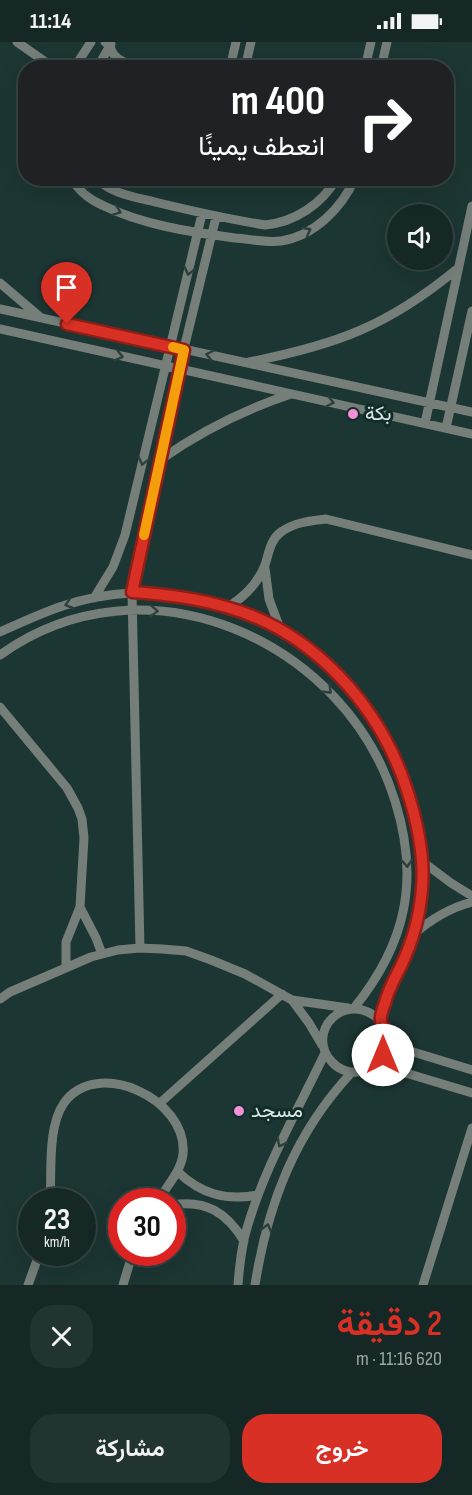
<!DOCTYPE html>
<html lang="ar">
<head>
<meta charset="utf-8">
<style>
	body { margin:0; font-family:"Sofia Sans Condensed",Vazirmatn,sans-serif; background:#223432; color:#f1f3f6; direction:rtl; height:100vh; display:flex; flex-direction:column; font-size:22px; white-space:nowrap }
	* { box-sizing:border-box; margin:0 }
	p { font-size:20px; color:#9da6a7 }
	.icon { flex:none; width:33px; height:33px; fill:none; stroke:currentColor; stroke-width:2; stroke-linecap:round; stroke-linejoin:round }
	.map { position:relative; height:1243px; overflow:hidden; direction:ltr }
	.drawer { display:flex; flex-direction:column; background:#152826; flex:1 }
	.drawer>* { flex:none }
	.hud { position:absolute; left:18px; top:18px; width:436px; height:126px; border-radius:24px; box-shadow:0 6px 24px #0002,0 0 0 2px #344443; direction:rtl; background:#202124; color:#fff; overflow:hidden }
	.controls { position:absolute; left:387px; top:162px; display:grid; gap:12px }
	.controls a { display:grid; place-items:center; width:66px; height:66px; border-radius:50%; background:#152826; box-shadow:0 6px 24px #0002,0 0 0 2px #344443; font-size:30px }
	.speed { position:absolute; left:18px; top:1146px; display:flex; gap:12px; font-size:30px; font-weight:700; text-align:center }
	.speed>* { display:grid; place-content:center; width:78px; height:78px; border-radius:50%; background:#152826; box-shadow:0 6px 24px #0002,0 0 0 2px #344443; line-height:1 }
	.speed small { font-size:15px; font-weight:400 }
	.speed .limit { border:9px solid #d22; background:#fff; color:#111 }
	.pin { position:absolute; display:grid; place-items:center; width:51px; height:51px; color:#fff; margin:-62px -26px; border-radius:50% 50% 50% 0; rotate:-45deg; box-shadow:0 0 6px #0007 }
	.pin .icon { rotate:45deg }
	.me { position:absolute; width:66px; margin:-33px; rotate:0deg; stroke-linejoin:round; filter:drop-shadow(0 0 4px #0008) }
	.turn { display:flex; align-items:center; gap:21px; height:126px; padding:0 30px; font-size:27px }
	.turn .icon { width:78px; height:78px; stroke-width:2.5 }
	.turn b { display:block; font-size:42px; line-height:51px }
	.round { display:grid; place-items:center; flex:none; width:63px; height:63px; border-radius:24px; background:#223432 }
	.headline { display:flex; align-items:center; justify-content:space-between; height:102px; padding:0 30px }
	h1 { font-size:36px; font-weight:600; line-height:45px; color:#d93025 }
	.action { display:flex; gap:12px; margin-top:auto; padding:12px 30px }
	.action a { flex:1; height:69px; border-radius:24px; background:#d93025; color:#fff; font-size:24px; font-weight:600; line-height:69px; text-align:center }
	.action a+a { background:#223432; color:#f1f3f6 }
	.status { display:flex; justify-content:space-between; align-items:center; height:42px; padding:0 30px; background:#152826; direction:ltr }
	.status svg { height:16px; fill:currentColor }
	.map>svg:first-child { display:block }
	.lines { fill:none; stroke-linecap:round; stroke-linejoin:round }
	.minor { stroke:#757e78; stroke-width:9 }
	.oneway { stroke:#2b403e }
	.route-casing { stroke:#8d1f18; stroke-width:15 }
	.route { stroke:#d93025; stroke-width:10 }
	.slow { stroke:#f59e0b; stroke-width:10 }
	.poi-dot { fill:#f391d6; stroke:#122c2a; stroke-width:2 }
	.labels { text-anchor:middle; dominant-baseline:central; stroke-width:6; stroke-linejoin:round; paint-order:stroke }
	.poi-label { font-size:20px; fill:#d9e8e6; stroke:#122c2a; text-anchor:start }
</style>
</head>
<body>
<div class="status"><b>11:14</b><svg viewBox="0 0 49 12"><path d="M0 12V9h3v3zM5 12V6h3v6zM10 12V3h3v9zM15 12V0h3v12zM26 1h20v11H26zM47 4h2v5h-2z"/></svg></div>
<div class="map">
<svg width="472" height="1243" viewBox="0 0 472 1243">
	<rect width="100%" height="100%" fill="#1c3633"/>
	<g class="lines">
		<path class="minor" d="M 17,0 L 54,26
			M 105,0 L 110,4 C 114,23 135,22 152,26
			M 74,26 L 91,0
			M 97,26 L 111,2
			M 230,26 L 236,0
			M 245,26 L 251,0
			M 365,26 L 371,0
			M 381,26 L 387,0
			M 71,136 C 78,148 90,158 102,163 C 142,183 191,190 235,196 C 250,197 266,201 281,199 C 314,194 342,166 355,136
			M 96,136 C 111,152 135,155 155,160 C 192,169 228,177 265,183 C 295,180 322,162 337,136
			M 0,241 L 40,275
			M 0,267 L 472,370
			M 0,287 L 472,392
			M 249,320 C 336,303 388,284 457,227
			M 425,381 L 472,164
			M 446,386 L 472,269
			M 160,418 C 201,389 243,368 291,352
			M 265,526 L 269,557 L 281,589
			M 94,556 L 113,525 L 125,493 L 202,172
			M 228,565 C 244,555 258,541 265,523 C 269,511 270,498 281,490 C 295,480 310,479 326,477 L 472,513
			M 0,590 C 46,569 79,554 131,551 C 155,549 182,554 206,560 C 311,586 392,669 415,776 C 420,799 424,822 422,846 C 420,873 413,899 401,923 C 396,935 390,946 386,958 C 384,963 382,971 381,976 C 381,981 384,985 386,989 C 391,1009 377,1029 357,1030 C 348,1031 338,1027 332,1020 C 304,991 345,945 381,979
			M 0,613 C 144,509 345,597 395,759 C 420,838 406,902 354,966
			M 0,665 L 67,746 L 78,766 L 82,777 L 84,796 L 80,865 L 66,900 L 66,926
			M 423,820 L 451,841 L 472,854
			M 80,865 L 96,896 L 102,912
			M 414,892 C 431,877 449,866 472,860
			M 140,906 L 132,551 L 179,327 L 216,175
			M 0,957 L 10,950 L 91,915 L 118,908 L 140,906 L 162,907 L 186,909 L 211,918 L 245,932 L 292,958 L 348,966
			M 292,958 L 309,981 L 322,1003
			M 387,1002 L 472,1028
			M 376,1022 L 472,1051
			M 160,1061 L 282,952
			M 178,1130 C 201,1152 226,1159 258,1153
			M 50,1160 C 52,1131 47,1085 64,1061 C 96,1015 188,1056 183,1112 C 181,1130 166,1144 158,1160
			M 172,1163 C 206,1157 227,1171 244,1199
			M 28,1243 L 40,1210
			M 123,1243 L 133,1210
			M 238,1243 C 239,1228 241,1212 244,1197 C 261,1131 296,1072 325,1011
			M 255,1243 C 268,1161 295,1091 352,1030
			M 423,1243 L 472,1086"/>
	</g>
	<defs><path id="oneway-chevron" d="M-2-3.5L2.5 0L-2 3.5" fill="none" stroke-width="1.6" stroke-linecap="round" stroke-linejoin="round" transform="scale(1.5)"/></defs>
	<g class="oneway">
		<use href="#oneway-chevron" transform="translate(117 169) rotate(20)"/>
		<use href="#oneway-chevron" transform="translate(307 189) rotate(-28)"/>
		<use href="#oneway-chevron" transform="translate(189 229) rotate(103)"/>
		<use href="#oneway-chevron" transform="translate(210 313) rotate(-168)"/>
		<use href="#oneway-chevron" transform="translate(119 314) rotate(13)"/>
		<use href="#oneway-chevron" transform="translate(330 360) rotate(12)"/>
		<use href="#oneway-chevron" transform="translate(143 419) rotate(104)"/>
		<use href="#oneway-chevron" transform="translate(69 562) rotate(163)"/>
		<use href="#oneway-chevron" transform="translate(154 569) rotate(2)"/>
		<use href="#oneway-chevron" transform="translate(328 648) rotate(43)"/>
		<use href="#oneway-chevron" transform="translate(407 821) rotate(86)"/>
		<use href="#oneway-chevron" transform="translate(281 1101) rotate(117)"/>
		<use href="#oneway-chevron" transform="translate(267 1186) rotate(-75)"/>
	</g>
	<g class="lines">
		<g class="route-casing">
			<path id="route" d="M 67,282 L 184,308 L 132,550 C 164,552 195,556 226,565 C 313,589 380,664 407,748 C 417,779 425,813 422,846 C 420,873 413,899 401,924 C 395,936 388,948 385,961 C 383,966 380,974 381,979 C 381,982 384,984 385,987 C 388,996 386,1004 383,1013"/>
		</g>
		<use href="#route" class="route"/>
		<path class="slow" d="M 144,493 L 184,308 L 173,305"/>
	</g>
	<g class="poi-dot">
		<circle cx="353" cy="372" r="6"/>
		<circle cx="239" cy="1069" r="6"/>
	</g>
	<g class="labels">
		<g class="poi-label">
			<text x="365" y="372">بكة</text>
			<text x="251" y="1069">مسجد</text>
		</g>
	</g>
</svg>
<div class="controls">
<a><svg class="icon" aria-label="sound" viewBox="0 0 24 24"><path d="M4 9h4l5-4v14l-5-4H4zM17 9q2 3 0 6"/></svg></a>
</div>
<div class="speed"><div>23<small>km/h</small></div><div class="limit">30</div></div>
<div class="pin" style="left:67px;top:282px;background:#d93025"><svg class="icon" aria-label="arrive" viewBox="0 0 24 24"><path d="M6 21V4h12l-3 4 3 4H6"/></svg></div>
<svg class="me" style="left:383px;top:1013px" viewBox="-20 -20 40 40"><circle r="19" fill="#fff"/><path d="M0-13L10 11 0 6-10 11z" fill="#d93025"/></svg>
<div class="hud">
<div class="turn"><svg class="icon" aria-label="right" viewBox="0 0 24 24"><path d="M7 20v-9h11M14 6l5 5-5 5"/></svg><div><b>400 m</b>انعطف يمينًا</div></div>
</div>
</div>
<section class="drawer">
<div class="headline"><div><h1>2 دقيقة</h1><p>620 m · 11:16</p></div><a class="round"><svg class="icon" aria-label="close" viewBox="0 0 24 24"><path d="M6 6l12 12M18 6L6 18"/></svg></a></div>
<div class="action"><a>خروج</a><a>مشاركة</a></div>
</section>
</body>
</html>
